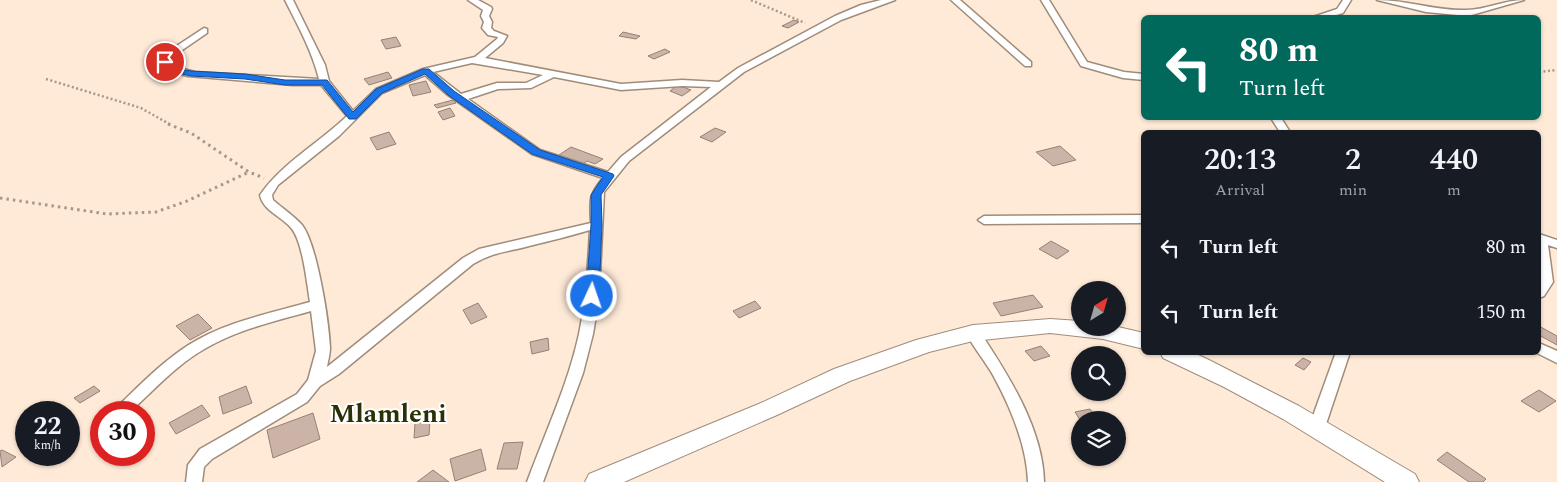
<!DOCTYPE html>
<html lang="en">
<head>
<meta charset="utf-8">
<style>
	body { margin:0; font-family:Spectral,serif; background:#20242c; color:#f1f3f6; height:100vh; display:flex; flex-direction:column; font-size:19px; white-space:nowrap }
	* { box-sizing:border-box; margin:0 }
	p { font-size:16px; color:#9ea1a6 }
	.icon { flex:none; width:28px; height:28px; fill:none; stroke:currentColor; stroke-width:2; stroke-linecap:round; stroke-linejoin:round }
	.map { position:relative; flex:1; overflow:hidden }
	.drawer { position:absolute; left:1141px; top:130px; width:400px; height:225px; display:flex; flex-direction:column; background:#171b24; border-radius:8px; box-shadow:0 1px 4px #0004 }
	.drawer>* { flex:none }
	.guide { position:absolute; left:1141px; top:15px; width:400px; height:105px; border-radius:8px; box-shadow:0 1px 4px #0004; background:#00695c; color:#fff; overflow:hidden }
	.needle { width:32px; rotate:37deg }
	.controls { position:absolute; left:1071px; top:281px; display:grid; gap:10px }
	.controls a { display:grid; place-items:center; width:55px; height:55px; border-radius:50%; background:#171b24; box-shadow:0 1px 4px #0004; font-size:25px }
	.speed { position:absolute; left:15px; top:401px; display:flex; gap:10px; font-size:25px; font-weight:700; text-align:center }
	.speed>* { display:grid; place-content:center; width:65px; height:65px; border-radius:50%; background:#171b24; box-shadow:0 1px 4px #0004; line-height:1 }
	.speed small { font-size:12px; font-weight:400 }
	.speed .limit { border:8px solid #d22; background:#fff; color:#111 }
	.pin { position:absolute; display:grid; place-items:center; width:42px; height:42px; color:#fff; margin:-21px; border:2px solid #fff; border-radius:50%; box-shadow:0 1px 5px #0007 }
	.me { position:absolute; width:55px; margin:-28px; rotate:3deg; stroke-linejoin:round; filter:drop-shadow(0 0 4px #0008) }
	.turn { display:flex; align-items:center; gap:18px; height:105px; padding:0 15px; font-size:22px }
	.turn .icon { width:65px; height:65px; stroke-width:2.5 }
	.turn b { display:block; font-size:35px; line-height:42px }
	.eta { display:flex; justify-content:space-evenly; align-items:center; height:85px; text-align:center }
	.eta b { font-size:30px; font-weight:600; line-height:35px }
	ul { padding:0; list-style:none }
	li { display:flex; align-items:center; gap:15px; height:65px; padding:0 15px }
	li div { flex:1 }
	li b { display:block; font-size:19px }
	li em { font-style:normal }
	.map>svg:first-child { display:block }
	.building { fill:#ccb3a7; stroke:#968074 }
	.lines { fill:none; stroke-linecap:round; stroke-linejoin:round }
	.minor-casing { stroke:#9f8c7b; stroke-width:3 }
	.secondary-casing { stroke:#9f8c7b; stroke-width:2 }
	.path-far1 { stroke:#a7988a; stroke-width:2.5; stroke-dasharray:2 2.5; stroke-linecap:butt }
	.path { stroke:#a7988a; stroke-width:3; stroke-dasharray:2.5 4; stroke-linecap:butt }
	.minor { fill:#fff; fill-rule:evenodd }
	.secondary { fill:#fff; fill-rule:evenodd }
	.route { fill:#1a73e8; stroke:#114b97 }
	.labels { text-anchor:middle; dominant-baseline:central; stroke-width:4; stroke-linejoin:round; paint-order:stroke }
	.near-quarter-label { font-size:26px; font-weight:bold; fill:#2a3109; stroke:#fff }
</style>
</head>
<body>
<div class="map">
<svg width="1557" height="482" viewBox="0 0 1557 482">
	<rect width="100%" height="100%" fill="#ffead7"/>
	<path class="building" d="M 794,20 L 799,22 L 788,28 L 782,26 Z
		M 623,32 L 640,36 L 636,39 L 619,36 Z
		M 396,37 L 401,46 L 386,49 L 381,40 Z
		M 665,49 L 670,52 L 654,59 L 648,56 Z
		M 388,72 L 392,78 L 369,85 L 364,79 Z
		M 426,81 L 431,92 L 413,96 L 409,85 Z
		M 678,85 L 691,90 L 682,96 L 670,91 Z
		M 453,100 L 456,103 L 437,108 L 434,105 Z
		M 450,108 L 455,116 L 443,120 L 438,112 Z
		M 715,128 L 726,132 L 712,142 L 700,137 Z
		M 389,132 L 396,144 L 377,150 L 370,138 Z
		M 1060,146 L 1076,160 L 1053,166 L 1036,152 Z
		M 571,147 L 603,159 L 595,164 L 587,161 L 583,164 L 559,155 Z
		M 1051,241 L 1069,251 L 1057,259 L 1039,249 Z
		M 1033,295 L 1043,307 L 1001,316 L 993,303 Z
		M 755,301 L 761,308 L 739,318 L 733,311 Z
		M 478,303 L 487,317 L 471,324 L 463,310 Z
		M 198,314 L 212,328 L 190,340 L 176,326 Z
		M 1539,326 L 1557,336 L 1557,345 L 1539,335 Z
		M 548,338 L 549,350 L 532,354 L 530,342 Z
		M 1041,346 L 1050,356 L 1034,361 L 1025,351 Z
		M 1303,358 L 1311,362 L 1304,370 L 1295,365 Z
		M 94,386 L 100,391 L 80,403 L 74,398 Z
		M 246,386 L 252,403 L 223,414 L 219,397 Z
		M 1539,390 L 1556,401 L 1539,412 L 1521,401 Z
		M 202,405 L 210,416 L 176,434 L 169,423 Z
		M 1090,409 L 1098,420 L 1080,420 L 1075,412 Z
		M 313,413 L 320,439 L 273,458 L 267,430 Z
		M 430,420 L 429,435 L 414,438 L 415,423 Z
		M 523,442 L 517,469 L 497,469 L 504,443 Z
		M 481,449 L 486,470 L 455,481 L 450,459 Z
		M 2,450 L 16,457 L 2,467 L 0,451 Z
		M 1447,452 L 1486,479 L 1483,482 L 1469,482 L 1437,460 Z
		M 433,470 L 449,482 L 417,482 Z"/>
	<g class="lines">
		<g class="minor-casing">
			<path id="minor" d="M 285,0 L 293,0 L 325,65 L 329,81 L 353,111 L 376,89 L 423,69 L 475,57 L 497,39 L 498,37 L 488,35 L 482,28 L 484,22 L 481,16 L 483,10 L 468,0 L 478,0 L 491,7 L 492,9 L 489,16 L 492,22 L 491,28 L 494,31 L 507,36 L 503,43 L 485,58 L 621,84 L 682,80 L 719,82 L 738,68 L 835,16 L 861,5 L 881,0 L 895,0 L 841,20 L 744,72 L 629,161 L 604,192 L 599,297 L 593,334 L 583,373 L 543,482 L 527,482 C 545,433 568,385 579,334 C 586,300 588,265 590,230 C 570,236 549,241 529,246 C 507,252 493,252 473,264 L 339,374 L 320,386 L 307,402 L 212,459 L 204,467 L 202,482 L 186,482 L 188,465 L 200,449 L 297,394 L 308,380 L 316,351 L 311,311 C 276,321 239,329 206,348 C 177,364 154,390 130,412 L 114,411 L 117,407 C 139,386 161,363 187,346 C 224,322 268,314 310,302 C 307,284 303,243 292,229 C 283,217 263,211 260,195 C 282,163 319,143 347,116 L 321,85 L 293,85 L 188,76 L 167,71 L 160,62 L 169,51 L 204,28 L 207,29 L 207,33 L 175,55 L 170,62 L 172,66 L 195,72 L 319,79 C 312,51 298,26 285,0 ZM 472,63 L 543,75 L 526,83 L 497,83 L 461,94 L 433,72 ZM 425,75 L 448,95 L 532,154 L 603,178 C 588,196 590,200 591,223 L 479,249 L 463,258 L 327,367 C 328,361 330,354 330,348 C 329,322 317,244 302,225 C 294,216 282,208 273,200 L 272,195 L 278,185 L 339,136 L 382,93 ZM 554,77 L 621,90 L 682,86 L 711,87 L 621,157 L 608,172 L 540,150 L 468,99 L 498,89 L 531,88 Z
				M 951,0 L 960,0 L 1031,62 L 1031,66 L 1025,66 Z
				M 1041,0 L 1049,0 L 1087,62 L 1124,72 L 1144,74 L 1144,80 L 1123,78 L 1081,66 Z
				M 1343,0 L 1351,0 L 1343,13 L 1326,18 L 1310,18 L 1337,9 Z
				M 1377,0 C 1407,0 1436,11 1466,10 C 1486,10 1504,0 1524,0 L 1468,16 L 1426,12 Z
				M 1271,118 L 1281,118 L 1290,132 L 1280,132 Z
				M 1144,215 L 1144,223 L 984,224 L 978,220 L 984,216 Z
				M 1539,234 L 1557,240 L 1557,248 L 1548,245 L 1553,282 L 1544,296 L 1539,298 Z
				M 973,328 L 978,329 C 1007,373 1043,428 1044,482 L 1028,482 C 1027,446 1010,406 993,375 C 985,361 974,348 966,333 L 968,329 Z
				M 1539,343 L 1557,351 L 1557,363 L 1535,352 L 1539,352 Z
				M 1336,352 L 1350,352 L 1325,427 L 1323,431 L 1317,433 L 1311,431 L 1309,427 Z"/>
		</g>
		<g class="secondary-casing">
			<path id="secondary" d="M 1050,319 L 1080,321 L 1080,328 L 1118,327 L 1144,333 L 1144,349 L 1103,339 L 1050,333 L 973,341 L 929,352 L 850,381 L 777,415 L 624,482 L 585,482 L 589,474 L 761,403 L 834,369 L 916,340 L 973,325 Z
				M 1160,352 L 1192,352 L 1209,360 L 1299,406 L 1415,474 L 1419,482 L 1385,482 L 1283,419 L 1224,387 L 1163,358 Z"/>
		</g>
		<path class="path-far1" d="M 751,0 L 805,23
			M 1539,72 L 1557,70
			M 46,79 L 141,108 L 171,125"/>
		<path class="path" d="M 168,124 L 191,133 L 249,172 L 264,178
			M 0,198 L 107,214 L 156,212 L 187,201 L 249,172"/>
		<use href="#minor" class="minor"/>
		<use href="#secondary" class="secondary"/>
	</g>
	<path class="route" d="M 165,59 L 174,68 L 191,71 L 245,74 L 285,80 L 327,80 L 353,112 L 376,89 L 423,69 L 429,69 L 454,91 L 540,150 L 613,174 L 614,176 L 601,195 L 602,225 L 599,296 L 592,301 L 586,296 L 591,225 L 591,195 L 603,177 L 532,154 L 448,95 L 425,74 L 382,93 L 356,119 L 349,119 L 322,85 L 285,85 L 245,79 L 191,76 L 168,71 L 163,68 L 161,62 Z"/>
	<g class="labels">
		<g class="near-quarter-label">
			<text x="388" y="414">Mlamleni</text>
		</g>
	</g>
</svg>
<div class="controls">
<a><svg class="needle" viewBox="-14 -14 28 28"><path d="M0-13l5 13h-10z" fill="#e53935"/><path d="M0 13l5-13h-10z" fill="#9ea1a6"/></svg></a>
<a><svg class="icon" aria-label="search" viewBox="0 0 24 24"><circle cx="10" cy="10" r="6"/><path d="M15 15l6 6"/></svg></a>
<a><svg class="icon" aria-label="layers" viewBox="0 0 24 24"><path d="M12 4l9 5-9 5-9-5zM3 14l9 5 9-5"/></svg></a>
</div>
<div class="speed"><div>22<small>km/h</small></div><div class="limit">30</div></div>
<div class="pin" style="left:165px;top:62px;background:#d93025"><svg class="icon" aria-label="arrive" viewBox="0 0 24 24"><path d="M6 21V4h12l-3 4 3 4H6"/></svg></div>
<svg class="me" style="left:592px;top:296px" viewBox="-20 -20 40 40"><circle r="17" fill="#1a73e8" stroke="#fff" stroke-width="3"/><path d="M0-11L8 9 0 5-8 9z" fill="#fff"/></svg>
<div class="guide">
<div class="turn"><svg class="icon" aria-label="left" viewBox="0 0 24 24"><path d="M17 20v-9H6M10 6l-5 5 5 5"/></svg><div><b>80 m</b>Turn left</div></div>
</div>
<section class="drawer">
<div class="eta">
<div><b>20:13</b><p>Arrival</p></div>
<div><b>2</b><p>min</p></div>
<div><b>440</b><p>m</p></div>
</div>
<ul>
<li><svg class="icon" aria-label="left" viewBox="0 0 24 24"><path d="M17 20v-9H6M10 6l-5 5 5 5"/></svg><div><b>Turn left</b></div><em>80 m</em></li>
<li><svg class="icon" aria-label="left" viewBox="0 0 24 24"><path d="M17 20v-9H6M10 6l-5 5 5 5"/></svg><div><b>Turn left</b></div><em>150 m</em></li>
</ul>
</section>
</div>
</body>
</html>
